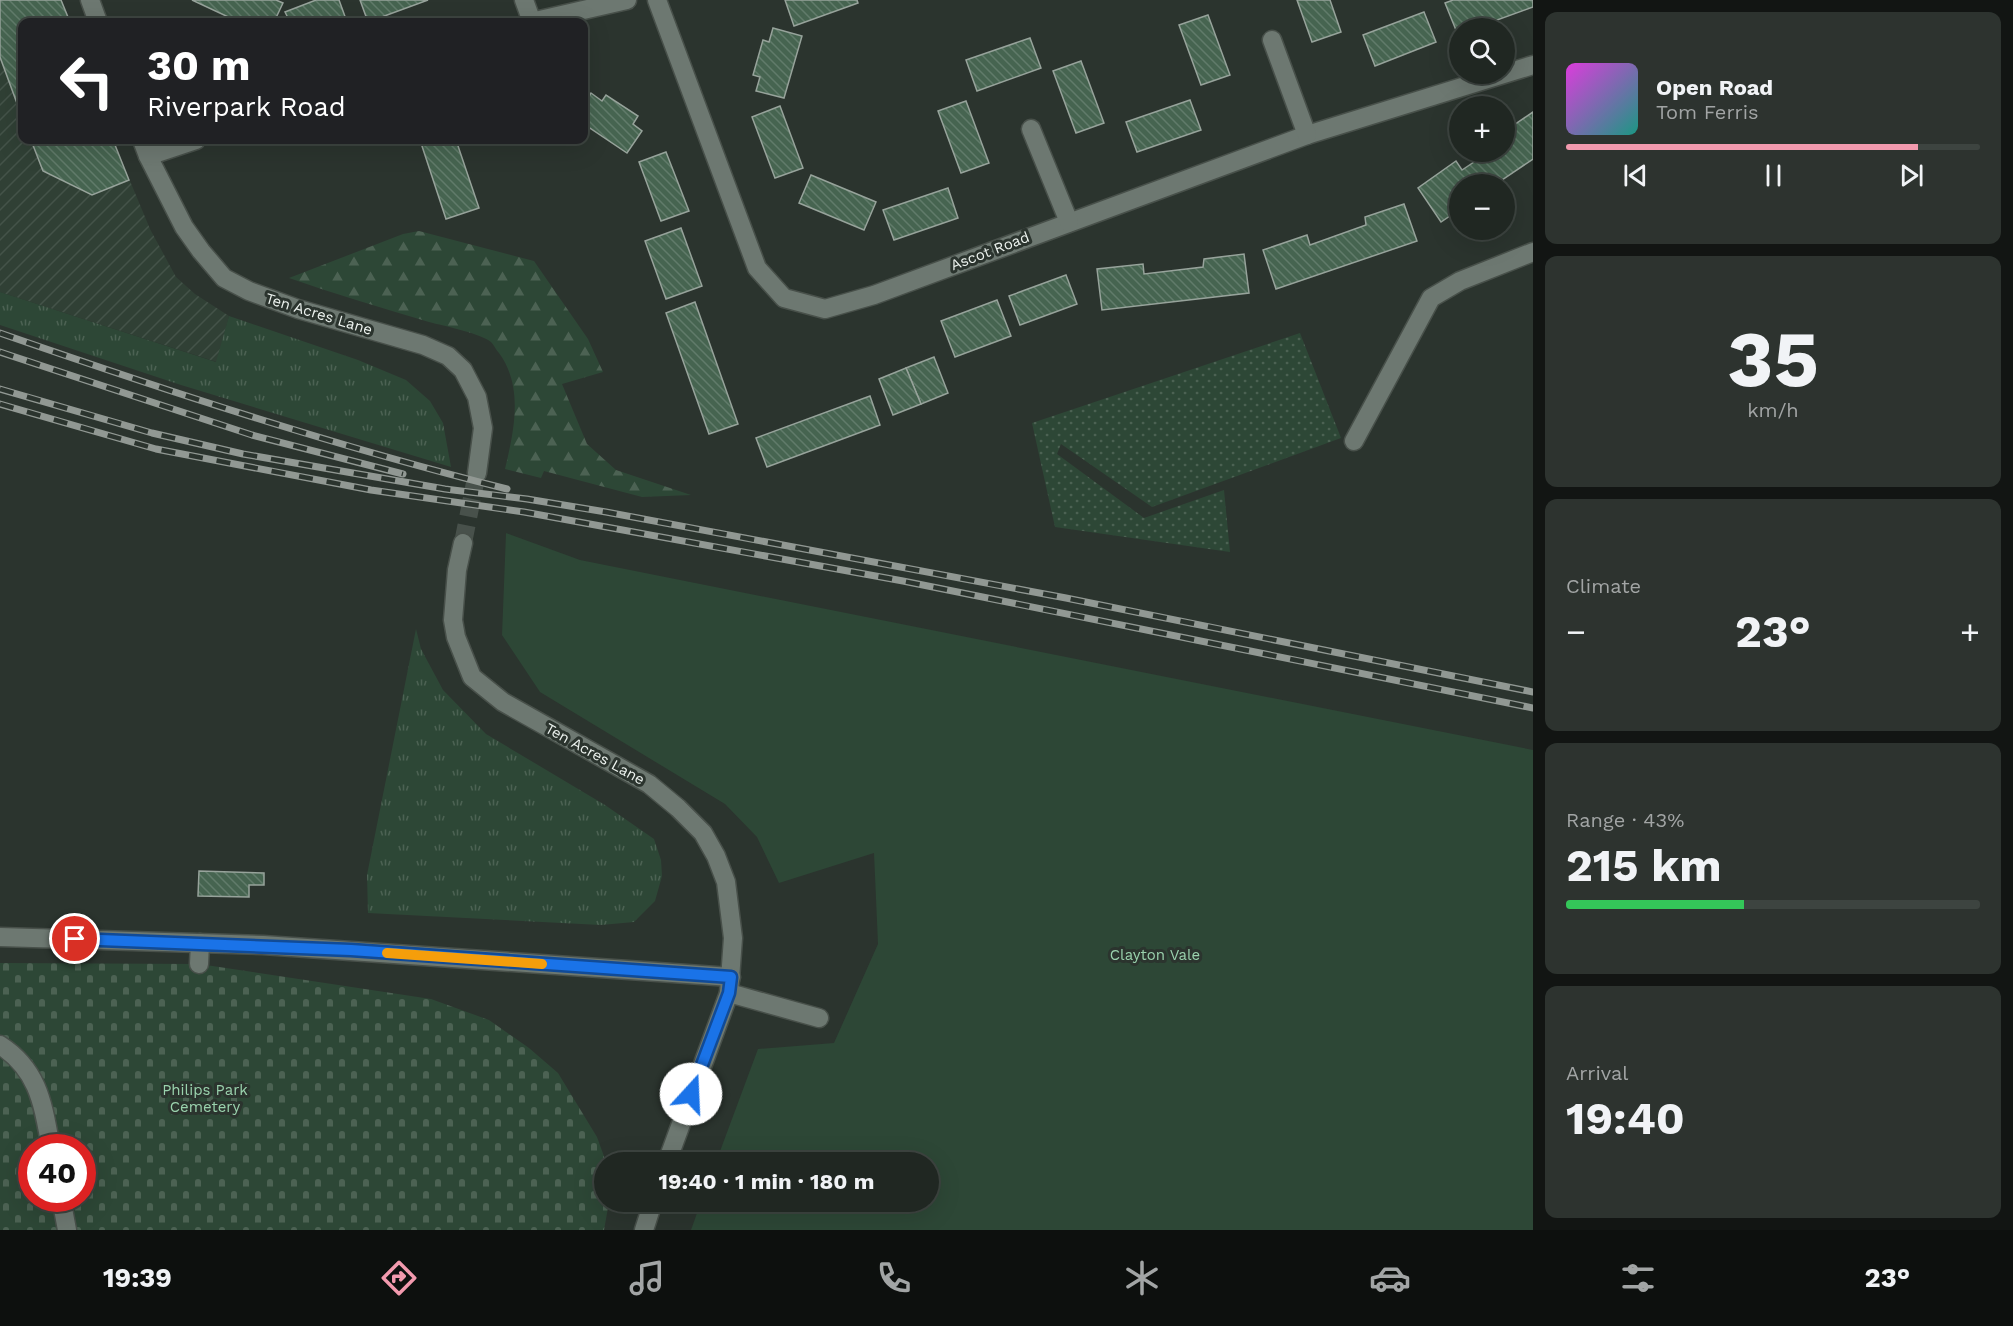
<!DOCTYPE html>
<html lang="en">
<head>
<meta charset="utf-8">
<style>
  :root { --surface:#202722; --page:#2d332f; --text:#f1f3f6; --muted:#a2a5a5; --line:#3d4440; --accent:#f29aae }
  body { margin:0; font-family:"Work Sans",sans-serif; background:var(--page); color:var(--text); height:100vh; display:flex; flex-direction:column; font-size:22px; white-space:nowrap }
  * { box-sizing:border-box; margin:0 }
  p { font-size:20px; color:var(--muted) }
  .icon { flex:none; width:33px; height:33px; fill:none; stroke:currentColor; stroke-width:2; stroke-linecap:round; stroke-linejoin:round }
  .map { position:relative; flex:1; overflow:hidden }
  .drawer { display:flex; flex-direction:column; gap:12px; padding:12px; background:#121513; width:480px }
  .drawer>* { flex:none }
  .banner { position:absolute; left:18px; top:18px; width:570px; height:126px; border-radius:12px; box-shadow:0 6px 24px #0002,0 0 0 2px var(--line); background:#202124; color:#fff; overflow:hidden }
  .buttons { position:absolute; left:1449px; top:18px; display:grid; gap:12px }
  .buttons a { display:grid; place-items:center; width:66px; height:66px; border-radius:50%; background:var(--surface); box-shadow:0 6px 24px #0002,0 0 0 2px var(--line); font-size:30px }
  .speed { position:absolute; left:18px; top:1134px; display:flex; gap:12px; font-size:30px; font-weight:700; text-align:center }
  .speed>* { display:grid; place-content:center; width:78px; height:78px; border-radius:50%; background:var(--surface); box-shadow:0 6px 24px #0002,0 0 0 2px var(--line); line-height:1 }
  .speed .limit { border:9px solid #d22; background:#fff; color:#111 }
  .pin { position:absolute; display:grid; place-items:center; width:51px; height:51px; color:#fff; margin:-26px; border:3px solid #fff; border-radius:50%; box-shadow:0 2px 6px #0007 }
  .me { position:absolute; width:66px; margin:-33px; rotate:20deg; stroke-linejoin:round; filter:drop-shadow(0 0 4px #0008) }
  .turn { display:flex; align-items:center; gap:21px; height:126px; padding:0 30px; font-size:27px }
  .turn .icon { width:78px; height:78px; stroke-width:2.5 }
  .turn b { display:block; font-size:42px; line-height:51px }
  .big { font-size:45px; font-weight:700; line-height:1.1 }
  .drawer .tile { flex:1; display:flex; flex-direction:column; justify-content:center; gap:9px; min-width:0; padding:0 21px; border-radius:12px; background:var(--page) }
  .drawer .dial { align-items:center; gap:0 }
  .dial b { font-size:78px; line-height:1 }
  .song { display:flex; align-items:center; gap:18px }
  .cover { width:72px; height:72px; border-radius:9px; background:linear-gradient(135deg,hsl(300 70% 55%),hsl(170 70% 35%)) }
  .played { height:6px; border-radius:3px; background:linear-gradient(90deg,var(--accent) 85%,var(--line) 85%) }
  .keys { display:flex; justify-content:space-around; direction:ltr }
  .heat { display:flex; justify-content:space-between; align-items:center; font-size:33px; direction:ltr }
  .charge { height:9px; border-radius:4px; background:linear-gradient(90deg,#34c759 43%,var(--line) 0) }
  .trip { position:absolute; left:594px; top:1152px; width:345px; height:60px; border-radius:30px; background:var(--surface); box-shadow:0 6px 24px #0002,0 0 0 2px var(--line); font-weight:700; line-height:60px; text-align:center }
  .tabs { display:flex; height:96px; justify-content:space-around; align-items:center; background:#0d100e; color:var(--muted) }
  .tabs .icon { width:42px; height:42px }
  .tabs .current { color:var(--accent) }
  .tabs b { font-size:27px; color:var(--text) }
  main { display:flex; flex:1; min-height:0 }
  .map>svg:first-child { display:block }
  .industrial { fill:url(#industrial-furrows) }
  .grass { fill:url(#grass-tufts) }
  .forest { fill:url(#forest-firs) }
  .cemetery { fill:url(#cemetery-stones); fill-rule:evenodd }
  .park { fill:#2d4736 }
  .garden { fill:url(#garden-dots) }
  .building { fill:url(#building-back-hatch); stroke:#97a39b; stroke-width:1.5 }
  .lines { fill:none; stroke-linecap:round; stroke-linejoin:round }
  .minor-tunnel { stroke:#48514b; stroke-width:18; stroke-dasharray:18 9; stroke-linecap:butt }
  .minor-casing { stroke:#48504a; stroke-width:21 }
  .minor { stroke:#6d7871; stroke-width:18 }
  .rail-casing { stroke:#919893; stroke-width:7 }
  .rail { stroke:#2b342e; stroke-width:4.5; stroke-dasharray:14; stroke-linecap:butt }
  .route-casing { stroke:#114b97; stroke-width:15 }
  .route { stroke:#1a73e8; stroke-width:10 }
  .slow { stroke:#f59e0b; stroke-width:10 }
  .labels { text-anchor:middle; dominant-baseline:central; stroke-width:6; stroke-linejoin:round; paint-order:stroke }
  .street-label { font-size:15px; fill:#eef4f0; stroke:#2b342e }
  .park-label { font-size:15px; fill:#9ad2ad; stroke:#2b342e }
</style>
</head>
<body>
<main>
<div class="map">
<svg width="1533" height="1230" viewBox="0 0 1533 1230">
  <defs>
    <pattern id="industrial-furrows" width="10" height="10" patternUnits="userSpaceOnUse" patternTransform="scale(1.5)"><rect width="10" height="10" fill="#304035"/><path d="M-1 1l2-2M0 10L10 0M9 11l2-2" fill="none" stroke="#445349"/></pattern>
    <pattern id="grass-tufts" width="24" height="20" patternUnits="userSpaceOnUse" patternTransform="scale(1.5)"><rect width="24" height="20" fill="#2d4736"/><path d="M3 7l-1-3M5 7V3M7 7l1-3M15 17l-1-3M17 17v-4M19 17l1-3" fill="none" stroke="#4c6253"/></pattern>
    <pattern id="forest-firs" width="22" height="20" patternUnits="userSpaceOnUse" patternTransform="scale(1.5)"><rect width="22" height="20" fill="#2d4736"/><path d="M5 1l3.5 6h-7zM16 11l3.5 6h-7z" fill="#4c6253"/></pattern>
    <pattern id="cemetery-stones" width="16" height="16" patternUnits="userSpaceOnUse" patternTransform="scale(1.5)"><rect width="16" height="16" fill="#2d4736"/><path d="M2 7V4a2 2 0 0 1 4 0v3zM10 15v-3a2 2 0 0 1 4 0v3z" fill="#4c6253"/></pattern>
    <pattern id="garden-dots" width="8" height="8" patternUnits="userSpaceOnUse" patternTransform="scale(1.5)"><rect width="8" height="8" fill="#2d4736"/><path d="M2 2h.1M6 6h.1" fill="none" stroke="#4c6253" stroke-width="1.8" stroke-linecap="round"/></pattern>
    <pattern id="building-back-hatch" width="6" height="6" patternUnits="userSpaceOnUse" patternTransform="scale(1.5)"><rect width="6" height="6" fill="#466450"/><path d="M-1 5l2 2M0 0l6 6M5-1l2 2" fill="none" stroke="#617b6a"/></pattern>
  </defs>
  <rect width="100%" height="100%" fill="#2b342e"/>
  <path class="industrial" d="M0 0H61L70 22H22V140H113L150 229 176 277 195 294 229 316 217 362 0 292Z"/>
  <g class="grass">
    <path d="M0 292 216 362 229 316 358 360 406 380 430 401 443 423 451 467 181 385 0 325Z"/>
    <path d="M416 629 421 649 443 690 486 734 605 805 654 839 661 860 662 876 655 901 634 922 601 925 368 913 367 875Z"/>
  </g>
  <path class="forest" d="M419 231 534 261 588 339 603 372 562 384 587 444 616 470 691 495 642 497 544 471 541 478 505 469C514 431 524 387 499 353 496 350 494 345 491 342 480 333 444 326 429 322 382 308 335 294 289 278L403 234Z"/>
  <path class="cemetery" d="M0 963 199 964 431 999 489 1020 529 1048 558 1073 597 1137 606 1162H604V1202H609L604 1230H0ZM32 1148H82V1198H32Z"/>
  <path class="park" d="M506 533 580 560 1533 750V1230H691L701 1202H928V1162H716L758 1049 834 1043 878 944 874 853 779 883 757 837 725 804 540 692 502 635Z"/>
  <path class="garden" d="M1300 333 1341 438 1152 507 1061 444 1057 454 1144 518 1224 490 1230 552 1055 527 1032 423Z"/>
  <g class="building">
    <path d="M0 0H61L70 22H22V117L0 57Z"/>
    <path d="M192 0H276L283 3 274 22H239Z"/>
    <path d="M316 0H339L347 22H290L285 12Z"/>
    <path d="M360 0H428L368 22Z"/>
    <path d="M785 0H857L858 3 794 26Z"/>
    <path d="M1297 0H1330L1341 32 1312 42Z"/>
    <path d="M1453 0H1533V7L1475 28H1460V34L1458 35 1445 3Z"/>
    <path d="M1424 12 1436 42 1375 66 1363 35Z"/>
    <path d="M1208 15 1230 75 1201 85 1179 25Z"/>
    <path d="M773 28 802 36 784 98 756 91 760 77 753 75 763 40 769 42Z"/>
    <path d="M1030 38 1041 68 977 91 966 60Z"/>
    <path d="M1081 61 1104 123 1076 133 1053 71Z"/>
    <path d="M591 93 602 101 606 95 638 116 633 124 642 131 627 153 584 124V104Z"/>
    <path d="M1190 100 1201 130 1137 152 1126 122Z"/>
    <path d="M966 101 989 163 961 173 938 111Z"/>
    <path d="M780 106 803 168 775 178 752 117Z"/>
    <path d="M1533 112V159L1496 184H1460V209L1441 222 1418 188 1456 161 1462 170 1489 152H1504V141L1511 137 1508 129Z"/>
    <path d="M31 140H113L129 180 92 195 43 171Z"/>
    <path d="M420 140H456L479 208 446 219Z"/>
    <path d="M666 152 689 211 661 221 639 162Z"/>
    <path d="M811 175 876 202 864 230 799 203Z"/>
    <path d="M948 188 958 218 894 240 883 210Z"/>
    <path d="M1404 204 1417 241 1276 289 1263 250 1307 235 1310 245 1366 225 1365 217Z"/>
    <path d="M681 228 702 286 666 299 645 241Z"/>
    <path d="M1244 254 1249 293 1102 310 1097 269 1143 264 1144 274 1203 267 1204 259Z"/>
    <path d="M1066 275 1077 304 1020 325 1009 296Z"/>
    <path d="M997 300 1011 336 955 357 941 321Z"/>
    <path d="M695 302 738 424 709 434 666 313Z"/>
    <path d="M934 357 948 393 921 404 906 368Z"/>
    <path d="M906 368 921 404 893 415 879 379Z"/>
    <path d="M870 396 880 425 767 467 756 438Z"/>
    <path d="M199 871 264 873V885H249V897L198 896Z"/>
  </g>
  <g class="lines">
    <path class="minor-tunnel" d="M463 543 477 473"/>
    <defs>
      <g id="minor">
        <path d="M90 0 98 22"/>
        <path d="M524 0 532 22"/>
        <path d="M657 0 757 268 784 298 825 309 874 295 1307 135 1533 65"/>
        <path d="M531 22 627 0"/>
        <path d="M1272 40 1307 135"/>
        <path d="M1031 129 1069 222"/>
        <path d="M142 140 148 156 184 227 201 251 224 278 249 291 298 309 423 345 448 356 463 370 477 397 483 428 477 473"/>
        <path d="M148 156 196 140"/>
        <path d="M1354 441 1431 298 1460 281 1533 252"/>
        <path d="M463 543 457 570 453 620 456 637 472 677 503 702 649 784 678 808 703 833 716 856 726 882 733 938 729 993 667 1162"/>
        <path d="M0 937 263 945 731 977"/>
        <path d="M199 964 200 943"/>
        <path d="M729 993 819 1018"/>
        <path d="M0 1045C39 1070 43 1105 51 1148"/>
        <path d="M61 1198 67 1230"/>
        <path d="M644 1230 653 1202"/>
      </g>
    </defs>
    <use href="#minor" class="minor-casing"/>
    <use href="#minor" class="minor"/>
    <defs>
      <g id="rail">
        <path d="M0 333C167 391 335 446 507 489"/>
        <path d="M0 352 252 435 403 474"/>
        <path d="M0 389 152 433 243 454 445 489 527 499 606 512 1066 598 1533 692"/>
        <path d="M0 404 156 449 371 490 524 512 903 581 1533 708"/>
      </g>
    </defs>
    <use href="#rail" class="rail-casing"/>
    <use href="#rail" class="rail"/>
  </g>
  <g class="lines">
    <defs>
      <path id="route" d="M75 939 351 950 731 977 729 993 691 1094"/>
    </defs>
    <use href="#route" class="route-casing"/>
    <use href="#route" class="route"/>
    <path class="slow" d="M387 953 542 964"/>
  </g>
  <g class="labels">
    <g class="street-label">
      <text transform="translate(990 251) rotate(-21)">Ascot Road</text>
      <text transform="translate(319 314) rotate(17)">Ten Acres Lane</text>
      <text transform="translate(595 754) rotate(29)">Ten Acres Lane</text>
    </g>
    <g class="park-label">
      <text x="1155" y="955">Clayton Vale</text>
      <text x="205" y="1090">Philips Park<tspan x="205" dy="17">Cemetery</tspan></text>
    </g>
  </g>
</svg>
<div class="buttons">
<a><svg class="icon" aria-label="search" viewBox="0 0 24 24"><circle cx="10" cy="10" r="6"/><path d="M15 15l6 6"/></svg></a>
<a>+</a>
<a>−</a>
</div>
<div class="speed"><div class="limit">40</div></div>
<div class="pin" style="left:75px;top:939px;background:#d93025"><svg class="icon" aria-label="arrive" viewBox="0 0 24 24"><path d="M6 21V4h12l-3 4 3 4H6"/></svg></div>
<svg class="me" style="left:691px;top:1094px" viewBox="-20 -20 40 40"><circle r="19" fill="#fff"/><path d="M0-13L10 11 0 6-10 11z" fill="#1a73e8"/></svg>
<div class="trip">19:40 · 1 min · 180 m</div>
<div class="banner">
<div class="turn"><svg class="icon" aria-label="left" viewBox="0 0 24 24"><path d="M17 20v-9H6M10 6l-5 5 5 5"/></svg><div><b>30 m</b>Riverpark Road</div></div>
</div>
</div>
<section class="drawer">
<div class="tile">
<div class="song"><i class="cover"></i><div><b>Open Road</b><p>Tom Ferris</p></div></div>
<div class="played"></div>
<div class="keys"><svg class="icon" aria-label="previous" viewBox="0 0 24 24"><path d="M18 5L8 12l10 7zM5 5v14"/></svg><svg class="icon" aria-label="pause" viewBox="0 0 24 24"><path d="M8 5v14M16 5v14"/></svg><svg class="icon" aria-label="next" viewBox="0 0 24 24"><path d="M6 5l10 7-10 7zM19 5v14"/></svg></div>
</div>
<div class="tile dial"><b>35</b><p>km/h</p></div>
<div class="tile"><p>Climate</p>
<div class="heat"><a>−</a><b class="big">23°</b><a>+</a></div>
</div>
<div class="tile"><p>Range · 43%</p><b class="big">215 km</b><div class="charge"></div></div>
<div class="tile"><p>Arrival</p><b class="big">19:40</b></div>
</section>
</main>
<nav class="tabs">
<b>19:39</b>
<svg class="icon current" aria-label="directions" viewBox="0 0 24 24"><path d="M12 3l9 9-9 9-9-9zM9 14v-3h6M13 9l2 2-2 2"/></svg>
<svg class="icon" aria-label="music" viewBox="0 0 24 24"><path d="M9 18V5l10-2v13"/><circle cx="6" cy="18" r="3"/><circle cx="16" cy="16" r="3"/></svg>
<svg class="icon" aria-label="phone" viewBox="0 0 24 24"><path d="M5 4h4l2 5-3 2q2 4 5 5l2-3 5 2v4C11 20 4 13 5 4z"/></svg>
<svg class="icon" aria-label="climate" viewBox="0 0 24 24"><path d="M12 3v18M4 7l16 10M4 17L20 7"/></svg>
<svg class="icon" aria-label="car" viewBox="0 0 24 24"><path d="M5 17H2v-5l4-1 3-4h7l3 4 3 1v5h-3M9 17h6M6 11h13"/><circle cx="7" cy="17" r="2"/><circle cx="17" cy="17" r="2"/></svg>
<svg class="icon" aria-label="filters" viewBox="0 0 24 24"><path d="M4 7h16M4 17h16"/><circle cx="9" cy="7" r="2"/><circle cx="15" cy="17" r="2"/></svg>
<b>23°</b>
</nav>
</body>
</html>
